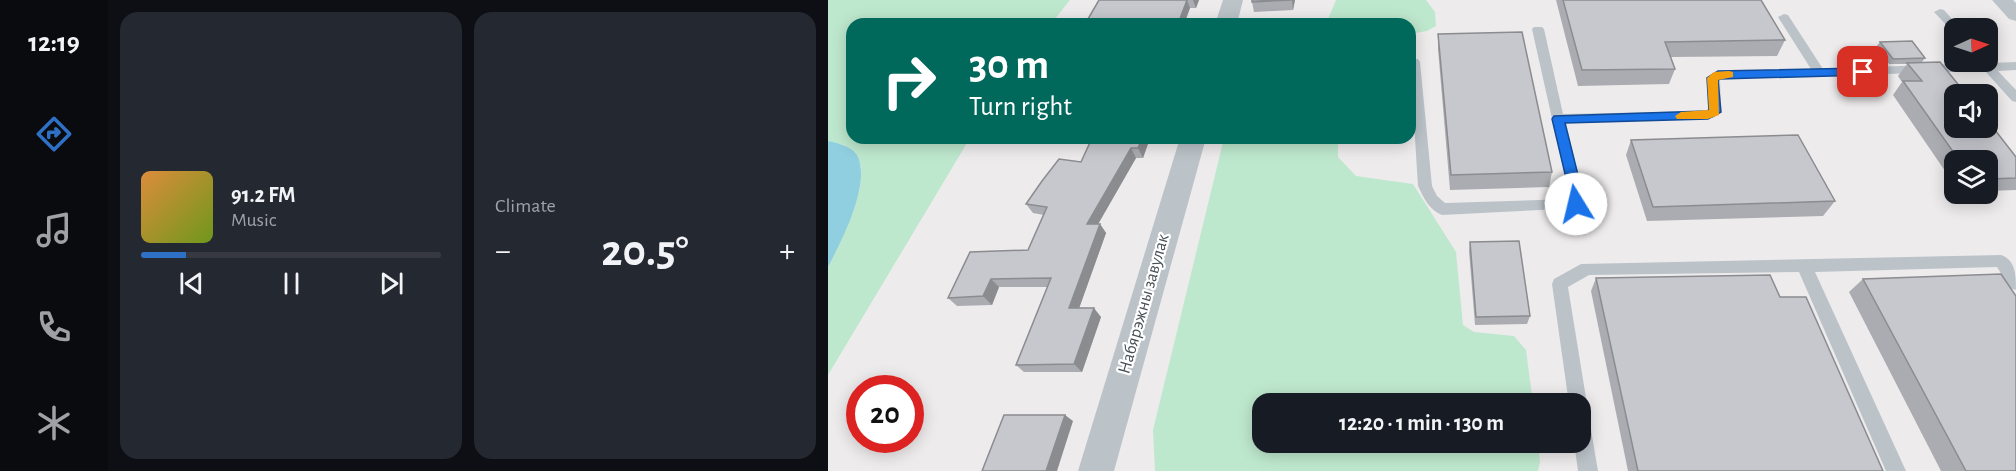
<!DOCTYPE html>
<html lang="en">
<head>
<meta charset="utf-8">
<style>
  :root { --surface:#171b24; --page:#242831; --text:#f1f3f6; --muted:#9ea1a6; --line:#363941; --accent:#2e70c6 }
  body { margin:0; font-family:"Alegreya Sans",sans-serif; background:var(--page); color:var(--text); height:100vh; display:flex; flex-direction:column; font-size:22px; white-space:nowrap }
  * { box-sizing:border-box; margin:0 }
  p { font-size:20px; color:var(--muted) }
  .icon { flex:none; width:33px; height:33px; fill:none; stroke:currentColor; stroke-width:2; stroke-linecap:round; stroke-linejoin:round }
  .map { position:relative; flex:1; overflow:hidden }
  .sheet { display:flex; flex-direction:column; gap:12px; padding:12px; background:#0d0f14; width:720px }
  .sheet>* { flex:none }
  .guide { position:absolute; left:18px; top:18px; width:570px; height:126px; border-radius:18px; box-shadow:0 3px 15px #0003; background:#00695c; color:#fff; overflow:hidden }
  .needle { width:39px; rotate:87deg }
  .tools { position:absolute; left:1116px; top:18px; display:grid; gap:12px }
  .tools a { display:grid; place-items:center; width:54px; height:54px; border-radius:12px; background:var(--surface); box-shadow:0 3px 15px #0003; font-size:30px }
  .speed { position:absolute; left:18px; top:375px; display:flex; gap:12px; font-size:30px; font-weight:700; text-align:center }
  .speed>* { display:grid; place-content:center; width:78px; height:78px; border-radius:50%; background:var(--surface); box-shadow:0 3px 15px #0003; line-height:1 }
  .speed .limit { border:9px solid #d22; background:#fff; color:#111 }
  .pin { position:absolute; display:grid; place-items:center; width:51px; height:51px; color:#fff; margin:-26px; border-radius:12px; box-shadow:0 3px 9px #0006 }
  .me { position:absolute; width:66px; margin:-33px; rotate:351deg; stroke-linejoin:round; filter:drop-shadow(0 0 4px #0008) }
  .turn { display:flex; align-items:center; gap:21px; height:126px; padding:0 24px; font-size:27px }
  .turn .icon { width:78px; height:78px; stroke-width:2.5 }
  .turn b { display:block; font-size:42px; line-height:51px }
  .big { font-size:45px; font-weight:700; line-height:1.1 }
  .sheet .tile { flex:1; display:flex; flex-direction:column; justify-content:center; gap:9px; min-width:0; padding:0 21px; border-radius:18px; background:var(--page) }
  .song { display:flex; align-items:center; gap:18px }
  .cover { width:72px; height:72px; border-radius:9px; background:linear-gradient(135deg,hsl(30 70% 55%),hsl(80 70% 35%)) }
  .played { height:6px; border-radius:3px; background:linear-gradient(90deg,var(--accent) 15%,var(--line) 15%) }
  .keys { display:flex; justify-content:space-around; direction:ltr }
  .heat { display:flex; justify-content:space-between; align-items:center; font-size:33px; direction:ltr }
  .sheet .tiles { flex:1; display:grid; gap:12px; grid-template-columns:repeat(2,1fr) }
  .trip { position:absolute; left:424px; top:393px; width:339px; height:60px; border-radius:18px; background:var(--surface); box-shadow:0 3px 15px #0003; font-weight:700; line-height:60px; text-align:center }
  main { display:flex; flex:1; min-height:0 }
  .tabs { display:flex; flex-direction:column; width:108px; justify-content:space-around; align-items:center; background:#090b0e; color:var(--muted) }
  .tabs .icon { width:42px; height:42px }
  .tabs .active { color:var(--accent) }
  .tabs b { font-size:27px; color:var(--text) }
  .map>svg:first-child { display:block }
  .green { fill:#bee8ce }
  .water { fill:#90cfe0 }
  .lines { fill:none; stroke-linecap:round; stroke-linejoin:round }
  .service { fill:#bbc3c9; fill-rule:evenodd }
  .minor { fill:#bbc3c9; fill-rule:evenodd }
  .wall { fill:#abacb1 }
  .shaded-wall { fill:#8b8c90 }
  .building { fill:#c7c8ce; stroke:#8b8c90; stroke-width:1.5 }
  .route { fill:#1a73e8; stroke:#114b97; stroke-width:1.5 }
  .slow { fill:#f59e0b }
  .labels { text-anchor:middle; dominant-baseline:central; stroke-width:4.5; stroke-linejoin:round; paint-order:stroke }
  .street-label { font-size:18px; fill:#464f56; stroke:#fff }
</style>
</head>
<body>
<main>
<nav class="tabs">
<b>12:19</b>
<svg class="icon active" aria-label="directions" viewBox="0 0 24 24"><path d="M12 3l9 9-9 9-9-9zM9 14v-3h6M13 9l2 2-2 2"/></svg>
<svg class="icon" aria-label="music" viewBox="0 0 24 24"><path d="M9 18V5l10-2v13"/><circle cx="6" cy="18" r="3"/><circle cx="16" cy="16" r="3"/></svg>
<svg class="icon" aria-label="phone" viewBox="0 0 24 24"><path d="M5 4h4l2 5-3 2q2 4 5 5l2-3 5 2v4C11 20 4 13 5 4z"/></svg>
<svg class="icon" aria-label="climate" viewBox="0 0 24 24"><path d="M12 3v18M4 7l16 10M4 17L20 7"/></svg>
</nav>
<section class="sheet">
<div class="tiles">
<div class="tile">
<div class="song"><i class="cover"></i><div><b>91.2 FM</b><p>Music</p></div></div>
<div class="played"></div>
<div class="keys"><svg class="icon" aria-label="previous" viewBox="0 0 24 24"><path d="M18 5L8 12l10 7zM5 5v14"/></svg><svg class="icon" aria-label="pause" viewBox="0 0 24 24"><path d="M8 5v14M16 5v14"/></svg><svg class="icon" aria-label="next" viewBox="0 0 24 24"><path d="M6 5l10 7-10 7zM19 5v14"/></svg></div>
</div>
<div class="tile"><p>Climate</p>
<div class="heat"><a>−</a><b class="big">20.5°</b><a>+</a></div>
</div>
</div>
</section>
<div class="map">
<svg width="1188" height="471" viewBox="0 0 1188 471">
  <rect width="100%" height="100%" fill="#eeebec"/>
  <g class="green">
    <path d="M0 0H242L223 24H24V138H142L0 375V267L24 214 32 187 33 167 28 154 16 145 0 141Z"/>
    <path d="M508 0H598L607 12 608 26 599 31 582 34V24H498Z"/>
    <path d="M396 138H510V157L528 176 585 184 628 252 635 325 646 332 686 336 698 350 705 403 435 404V442L710 443 712 462 710 471H327L325 430Z"/>
  </g>
  <path class="water" d="M0 141C10 143 23 146 29 155 44 183 13 242 0 267Z"/>
  <g class="lines">
    <g class="service">
      <path d="M1112 9 1116 10 1132 28 1123 30 1106 12Z"/>
      <path d="M956 14 960 15 995 69 1151 63 1160 61 1163 63 1188 62V70L1170 71 1188 90V102L1184 101 1157 71 892 79 893 112 885 118 738 123 756 199 753 208 614 215C601 210 596 198 590 186L582 59H590L592 62 604 186 609 196 617 203 742 199 704 29 706 27H714L716 29 735 114 878 111 880 110 879 78 886 72 983 69 950 17Z"/>
      <path d="M1173 255C1188 260 1188 276 1188 290L1182 288 1169 267 987 272 1078 471H1058L971 272 761 275 740 287 759 404 753 411V404H741L724 284 726 279 753 264Z"/>
      <path d="M753 415 759 418 762 424 770 471H750L746 442H753Z"/>
    </g>
    <g class="minor">
      <path d="M395 0H415L409 24H387Z"/>
      <path d="M1164 0H1185L1188 3V21L1181 19Z"/>
      <path d="M352 138H378L286 471H250Z"/>
    </g>
  </g>
  <g class="wall">
    <path d="M271 0H371L368 8H362L356 24H257Z"/>
    <path d="M467 0 465 10 426 12 424 2Z"/>
    <path d="M728 0H933L957 40 949 56 843 57 847 69 841 84 750 86Z"/>
    <path d="M610 34 724 172 721 187 622 190 610 49Z"/>
    <path d="M1052 42 1097 58 1094 62 1188 157V190L1160 191V160H1126V184L1065 95 1074 82 1070 76 1079 64H1061L1048 47Z"/>
    <path d="M264 138H322L315 158H308L270 224H272L278 233 251 308 273 317 254 372H196L188 365 220 287H171L164 305 129 306 120 298 200 250 216 215 205 213 198 204 253 162Z"/>
    <path d="M803 140 1007 201 995 216 819 221 798 155Z"/>
    <path d="M642 242 702 316 699 324 647 325 641 251Z"/>
    <path d="M768 278 952 297 1055 471H800L763 291Z"/>
    <path d="M1035 279 1188 471H1113L1021 292Z"/>
  </g>
  <g class="shaded-wall">
    <path d="M359 0 362 8 356 24H350Z"/>
    <path d="M365 0H371L368 8Z"/>
    <path d="M464 0H467L465 10Z"/>
    <path d="M314 138H322L315 158 310 148Z"/>
    <path d="M303 148 308 158 265 233 259 224Z"/>
    <path d="M272 224 278 233 248 317 241 308Z"/>
    <path d="M163 279 171 287 164 305 155 296Z"/>
    <path d="M266 308 273 317 254 372 246 364Z"/>
    <path d="M237 415 245 421 229 471H218Z"/>
  </g>
  <g class="building">
    <path d="M271 0H359L350 24H257Z"/>
    <path d="M424 0H464L424 2Z"/>
    <path d="M735 0H933L957 40 837 42 847 69 754 70Z"/>
    <path d="M694 32 724 172 623 175 610 34Z"/>
    <path d="M1084 41 1097 58 1065 59 1052 42Z"/>
    <path d="M1112 62 1138 94H1126V128H1160V121L1188 157V178L1160 179V160H1131L1075 81H1094L1079 63Z"/>
    <path d="M970 135 1007 201 825 207 803 140Z"/>
    <path d="M264 138H314L310 148H303L259 224H272L241 308H266L246 364 188 365 223 278 163 279 155 296 120 298 142 252 200 250 219 207 198 204 214 181 231 159 253 162Z"/>
    <path d="M691 241 702 316 648 317 642 242Z"/>
    <path d="M1173 274 1188 296V471H1138L1035 279Z"/>
    <path d="M942 275 952 297H978L1055 471H810L768 278Z"/>
    <path d="M176 415H237L218 471H154Z"/>
  </g>
  <path class="route" d="M1035 68 1041 72 1039 75 892 79 890 80 893 112 880 119 737 123 756 199 753 208 748 209 741 204 743 199 724 119 726 116 879 111 881 110 879 78 890 71Z"/>
  <path class="slow" d="M901 71 905 72V77L890 80 891 115 880 119H849L847 116 853 112 881 110 879 78 886 72Z"/>
  <g class="labels">
    <g class="street-label">
      <text transform="translate(316 304) rotate(-74)">Набярэжны завулак</text>
    </g>
  </g>
</svg>
<div class="tools">
<a><svg class="needle" viewBox="-14 -14 28 28"><path d="M0-13l5 13h-10z" fill="#e53935"/><path d="M0 13l5-13h-10z" fill="#9ea1a6"/></svg></a>
<a><svg class="icon" aria-label="sound" viewBox="0 0 24 24"><path d="M4 9h4l5-4v14l-5-4H4zM17 9q2 3 0 6"/></svg></a>
<a><svg class="icon" aria-label="layers" viewBox="0 0 24 24"><path d="M12 4l9 5-9 5-9-5zM3 14l9 5 9-5"/></svg></a>
</div>
<div class="speed"><div class="limit">20</div></div>
<div class="pin" style="left:1035px;top:72px;background:#d93025"><svg class="icon" aria-label="arrive" viewBox="0 0 24 24"><path d="M6 21V4h12l-3 4 3 4H6"/></svg></div>
<svg class="me" style="left:748px;top:204px" viewBox="-20 -20 40 40"><circle r="19" fill="#fff"/><path d="M0-13L10 11 0 6-10 11z" fill="#1a73e8"/></svg>
<div class="trip">12:20 · 1 min · 130 m</div>
<div class="guide">
<div class="turn"><svg class="icon" aria-label="right" viewBox="0 0 24 24"><path d="M7 20v-9h11M14 6l5 5-5 5"/></svg><div><b>30 m</b>Turn right</div></div>
</div>
</div>
</main>
</body>
</html>
